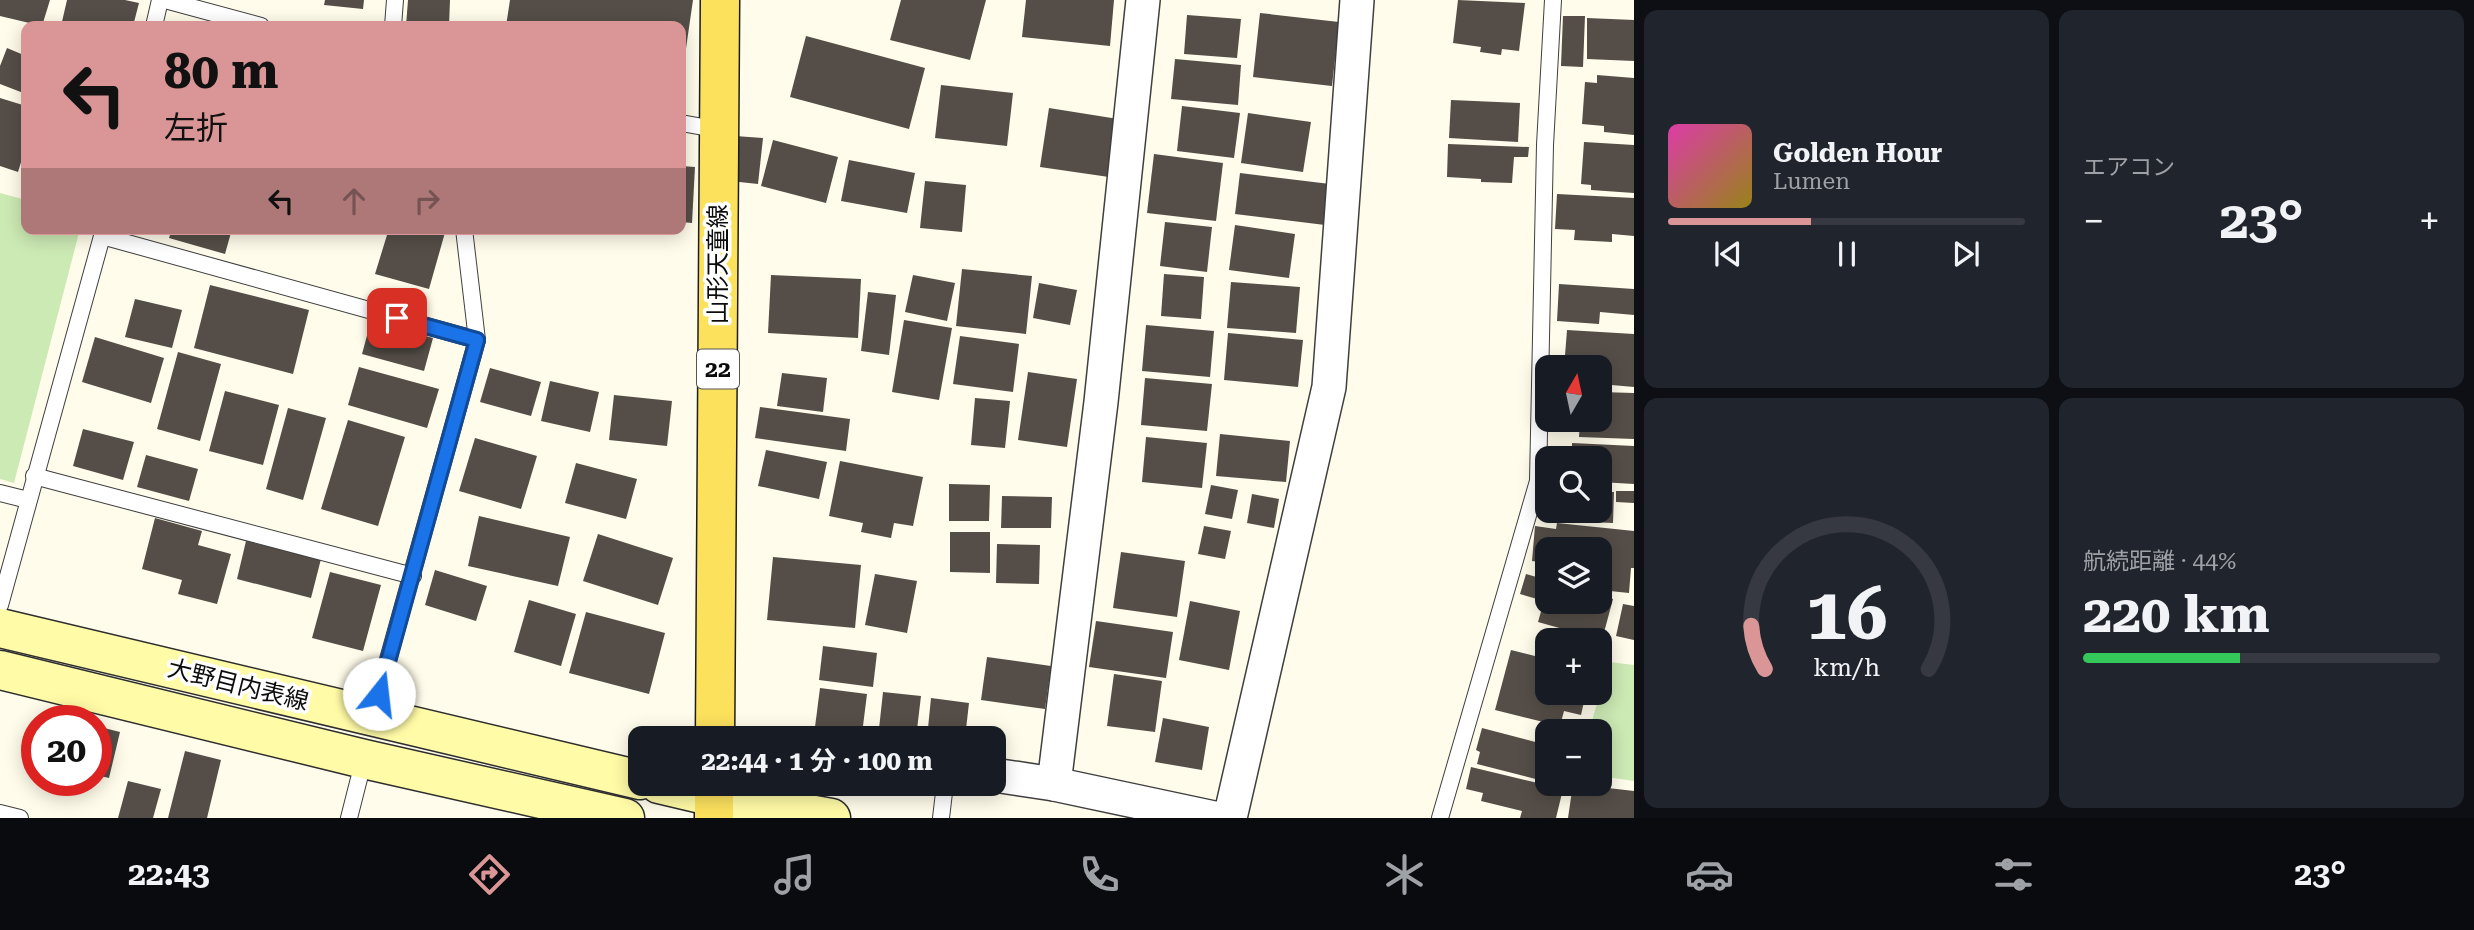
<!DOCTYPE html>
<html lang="ja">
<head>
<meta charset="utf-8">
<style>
  :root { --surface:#171b24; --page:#20242c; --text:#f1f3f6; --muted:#9ea1a6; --line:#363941; --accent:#da9696 }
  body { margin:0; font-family:"Roboto Serif","Noto Sans JP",serif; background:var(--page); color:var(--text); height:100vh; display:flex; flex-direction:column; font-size:26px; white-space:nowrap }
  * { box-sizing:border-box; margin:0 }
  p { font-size:23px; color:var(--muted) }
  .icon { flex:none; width:38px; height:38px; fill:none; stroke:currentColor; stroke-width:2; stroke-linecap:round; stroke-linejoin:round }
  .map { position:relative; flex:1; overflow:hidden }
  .drawer { display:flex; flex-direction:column; gap:10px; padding:10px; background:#0d0f14; width:840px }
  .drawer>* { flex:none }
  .banner { position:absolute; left:21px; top:21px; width:665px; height:214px; border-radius:14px; box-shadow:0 4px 18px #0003; background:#da9696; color:#111; overflow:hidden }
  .needle { width:46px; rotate:9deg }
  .controls { position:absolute; left:1535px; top:355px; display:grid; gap:14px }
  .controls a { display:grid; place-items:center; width:77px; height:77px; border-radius:14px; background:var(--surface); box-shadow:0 4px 18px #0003; font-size:35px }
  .speed { position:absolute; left:21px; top:705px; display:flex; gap:14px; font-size:35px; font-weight:700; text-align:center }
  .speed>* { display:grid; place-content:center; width:91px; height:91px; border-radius:50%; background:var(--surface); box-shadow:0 4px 18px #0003; line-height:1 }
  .speed .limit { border:10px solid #d22; background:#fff; color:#111 }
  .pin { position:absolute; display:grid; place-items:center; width:60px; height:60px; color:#fff; margin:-30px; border-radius:14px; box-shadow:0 4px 10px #0006 }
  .me { position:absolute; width:77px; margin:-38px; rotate:16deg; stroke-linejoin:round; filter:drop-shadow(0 0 5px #0008) }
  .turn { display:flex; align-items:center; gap:24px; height:147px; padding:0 28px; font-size:32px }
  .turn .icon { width:91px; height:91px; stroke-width:2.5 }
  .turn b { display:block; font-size:49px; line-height:60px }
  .lanes { display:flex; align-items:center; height:66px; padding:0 28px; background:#0003; justify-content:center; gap:35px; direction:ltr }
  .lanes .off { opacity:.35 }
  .big { font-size:52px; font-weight:700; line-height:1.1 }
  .drawer .card { flex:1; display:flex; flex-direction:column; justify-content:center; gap:10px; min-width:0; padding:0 24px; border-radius:14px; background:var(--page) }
  .drawer .dial { align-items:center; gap:0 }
  .dial svg { height:182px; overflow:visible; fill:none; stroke:var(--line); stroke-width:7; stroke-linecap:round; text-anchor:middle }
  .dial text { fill:var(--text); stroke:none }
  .song { display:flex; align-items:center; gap:21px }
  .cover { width:84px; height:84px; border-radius:10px; background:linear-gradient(135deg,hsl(320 70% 55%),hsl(50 70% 35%)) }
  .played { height:7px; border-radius:4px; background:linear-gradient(90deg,var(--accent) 40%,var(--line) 40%) }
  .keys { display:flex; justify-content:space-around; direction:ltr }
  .heat { display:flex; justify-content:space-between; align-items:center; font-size:38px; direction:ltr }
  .charge { height:10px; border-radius:5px; background:linear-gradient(90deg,#34c759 44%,var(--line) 0) }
  .drawer .tiles { flex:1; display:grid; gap:10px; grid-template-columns:repeat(2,1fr) }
  .trip { position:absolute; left:628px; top:726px; width:378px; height:70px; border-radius:14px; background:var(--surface); box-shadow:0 4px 18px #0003; font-weight:700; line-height:70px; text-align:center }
  .dock { display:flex; height:112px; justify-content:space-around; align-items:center; background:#090b0e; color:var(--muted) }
  .dock .icon { width:49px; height:49px }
  .dock .selected { color:var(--accent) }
  .dock b { font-size:32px; color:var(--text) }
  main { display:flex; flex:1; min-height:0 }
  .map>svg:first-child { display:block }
  .green { fill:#cceab4 }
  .building { fill:#554e48 }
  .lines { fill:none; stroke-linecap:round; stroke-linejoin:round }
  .lane-casing { stroke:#3f3f3f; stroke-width:18 }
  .street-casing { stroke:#3f3f3f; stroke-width:36 }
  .secondary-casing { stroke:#2e2e2e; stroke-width:41 }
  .primary-casing { stroke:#1d1d1d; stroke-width:41 }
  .lane { stroke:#fff; stroke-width:16 }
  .street { stroke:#fff; stroke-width:33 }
  .secondary { stroke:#fffba6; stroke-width:38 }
  .primary { stroke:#fce15d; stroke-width:38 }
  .route-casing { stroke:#114b97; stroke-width:18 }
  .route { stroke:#1a73e8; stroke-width:12 }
  .labels { text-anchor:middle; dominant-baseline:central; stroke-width:7; stroke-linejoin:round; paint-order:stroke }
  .shield { fill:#fff; stroke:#555; stroke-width:2 }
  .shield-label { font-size:23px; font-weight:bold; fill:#0c0c0c }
  .street-label { font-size:24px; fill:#0c0c0c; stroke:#fff }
</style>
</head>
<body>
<main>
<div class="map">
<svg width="1634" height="818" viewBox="0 0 1634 818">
  <rect width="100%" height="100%" fill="#fffceb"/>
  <g class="green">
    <path d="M0 193 26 200V229H80L14 483 0 479Z"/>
    <path d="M1609 662 1634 665V781L1600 776V732L1589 731Z"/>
  </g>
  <g class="building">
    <path d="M0 0H50L42 26 0 16Z"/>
    <path d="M67 0H125L139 3 133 26H61Z"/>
    <path d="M325 0H364L363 9 324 5Z"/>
    <path d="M408 0H450L449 26H406Z"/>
    <path d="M510 0H693L682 76 681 26H506Z"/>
    <path d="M901 0H986L970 60 890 40Z"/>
    <path d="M1026 0H1114L1110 46 1022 37Z"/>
    <path d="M1458 0 1525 3 1519 51 1502 49 1501 55 1480 52 1481 47 1453 43Z"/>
    <path d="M1260 13 1339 22 1332 86 1253 77Z"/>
    <path d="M1187 15 1241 19 1237 58 1184 54Z"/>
    <path d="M1563 16H1585L1583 67 1561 66Z"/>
    <path d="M1587 18 1634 20V61L1587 59Z"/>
    <path d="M806 36 925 68 909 129 790 97Z"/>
    <path d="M7 48 26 56V94L0 84V66Z"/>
    <path d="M1175 59 1241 65 1238 105 1171 99Z"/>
    <path d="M1597 75 1634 78V135L1604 132V126L1582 124 1585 82 1597 83Z"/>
    <path d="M941 85 1013 93 1007 146 935 138Z"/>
    <path d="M0 98 26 106V146L18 172 0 166Z"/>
    <path d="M1451 100 1520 103 1518 142 1449 138Z"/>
    <path d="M1182 106 1240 113 1234 158 1177 151Z"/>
    <path d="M1049 108 1118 119 1109 177 1040 167Z"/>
    <path d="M1248 113 1311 122 1303 172 1241 163Z"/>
    <path d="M735 136 763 138 758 184 730 181Z"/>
    <path d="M773 140 838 157 826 203 761 186Z"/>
    <path d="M1584 142 1634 145V193L1591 190V185L1581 184Z"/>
    <path d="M1448 144 1529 147 1528 157H1514L1512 183 1481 182V179L1447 177Z"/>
    <path d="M1154 154 1223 163 1216 221 1147 213Z"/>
    <path d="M849 160 915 173 907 213 841 201Z"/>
    <path d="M681 166 695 167 692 223 681 222Z"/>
    <path d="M1240 173 1330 184 1325 225 1235 214Z"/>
    <path d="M925 181 966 185 962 232 920 228Z"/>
    <path d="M1557 194 1634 198V236L1612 234V242L1574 240 1575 230 1555 229Z"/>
    <path d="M1165 222 1212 227 1207 272 1160 266Z"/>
    <path d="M1235 225 1295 234 1289 278 1229 270Z"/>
    <path d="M172 229H232L225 254 169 238Z"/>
    <path d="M369 229H446L429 289 375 274 387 235Z"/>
    <path d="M962 269 1032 276 1026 334 956 326Z"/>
    <path d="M1164 274 1204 277 1201 319 1161 316Z"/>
    <path d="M771 275 861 279 858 338 768 333Z"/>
    <path d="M913 275 955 283 947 321 905 312Z"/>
    <path d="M1231 282 1300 287 1296 333 1227 328Z"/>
    <path d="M1039 283 1077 290 1070 325 1033 318Z"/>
    <path d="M1559 284 1634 289V315L1600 312 1599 324 1557 321Z"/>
    <path d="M210 285 309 310 293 374 194 348Z"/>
    <path d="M868 292 896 295 889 355 861 351Z"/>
    <path d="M135 299 182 310 172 348 125 337Z"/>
    <path d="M904 320 952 328 939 400 892 392Z"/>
    <path d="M371 321 433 338 424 371 362 354Z"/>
    <path d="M1146 325 1214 331 1210 377 1142 371Z"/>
    <path d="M1567 330 1634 334V387L1600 384V368H1564Z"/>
    <path d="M1228 333 1303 340 1298 387 1224 380Z"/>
    <path d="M960 336 1019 344 1013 392 953 384Z"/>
    <path d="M95 337 164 358 151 403 82 382Z"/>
    <path d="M178 352 221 364 200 441 157 429Z"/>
    <path d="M359 367 439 389 427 428 348 405Z"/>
    <path d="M490 368 541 382 531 416 480 402Z"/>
    <path d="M1028 372 1077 379 1067 447 1018 440Z"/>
    <path d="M782 373 827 378 823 412 777 406Z"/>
    <path d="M1145 378 1212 384 1207 431 1141 425Z"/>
    <path d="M550 381 599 392 590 432 541 421Z"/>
    <path d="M225 391 279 405 263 465 209 451Z"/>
    <path d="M1600 392 1634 393V439L1579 437 1580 420H1600Z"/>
    <path d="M614 395 672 401 667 446 609 440Z"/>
    <path d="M975 398 1010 401 1005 448 971 445Z"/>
    <path d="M760 407 850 419 846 451 755 438Z"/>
    <path d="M288 408 326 418 303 500 266 489Z"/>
    <path d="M348 420 405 437 378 526 321 509Z"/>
    <path d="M83 429 134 442 123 480 73 466Z"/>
    <path d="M1220 434 1290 441 1286 482 1216 476Z"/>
    <path d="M1146 437 1207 443 1202 488 1142 482Z"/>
    <path d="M475 438 537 456 521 509 459 491Z"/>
    <path d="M1572 443 1634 446V484L1600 482V458H1572Z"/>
    <path d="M766 450 827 462 819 499 758 486Z"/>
    <path d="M146 455 198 469 189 501 137 487Z"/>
    <path d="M840 461 923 477 913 526 894 523 891 538 861 532 863 523 829 516Z"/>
    <path d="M576 463 637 479 626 519 565 503Z"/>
    <path d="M949 484 990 485 989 521H949Z"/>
    <path d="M1211 485 1238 490 1232 519 1205 514Z"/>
    <path d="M1616 491H1634V503L1616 502Z"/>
    <path d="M1600 492H1614L1613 523 1564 521V511H1600Z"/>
    <path d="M1252 494 1279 499 1274 528 1247 523Z"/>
    <path d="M1002 496 1052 497 1051 528H1001Z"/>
    <path d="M479 516 570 537 558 586 468 566Z"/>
    <path d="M155 518 202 531 198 545 231 554 217 604 178 594 182 580 142 569Z"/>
    <path d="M1557 523 1634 531V568H1631L1629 593 1610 591 1611 576 1600 574V550H1547V563L1532 561 1535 526 1556 529Z"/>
    <path d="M1204 526 1231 531 1225 559 1198 554Z"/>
    <path d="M950 532H990V573L950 572Z"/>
    <path d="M598 534 673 558 658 605 583 581Z"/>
    <path d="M246 541 321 559 311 598 237 579Z"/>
    <path d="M997 544 1040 545 1039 584 996 583Z"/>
    <path d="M1121 552 1185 561 1177 617 1113 608Z"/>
    <path d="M773 557 861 565 855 628 767 620Z"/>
    <path d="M435 570 487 586 476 621 425 605Z"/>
    <path d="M330 572 381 585 363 651 312 638Z"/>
    <path d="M875 574 917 581 907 633 865 625Z"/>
    <path d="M1526 574 1547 580V602H1600V595L1613 599 1602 640 1538 622 1544 601 1520 594Z"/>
    <path d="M529 600 576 614 561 666 514 652Z"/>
    <path d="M1190 601 1240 611 1229 670 1179 660Z"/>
    <path d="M1623 604 1634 606V640L1616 636Z"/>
    <path d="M586 612 665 633 649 694 569 673Z"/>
    <path d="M1096 621 1173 632 1166 678 1089 667Z"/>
    <path d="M823 646 877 653 873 687 819 680Z"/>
    <path d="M1511 650 1547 659V693H1586L1581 715 1564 711 1560 726 1495 710Z"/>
    <path d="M987 657 1051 666 1045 709 981 700Z"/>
    <path d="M1114 674 1162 681 1155 732 1107 726Z"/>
    <path d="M820 688 867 694 862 734 815 727Z"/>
    <path d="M883 692 921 696 916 738H878Z"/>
    <path d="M931 698 969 703 965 738H927Z"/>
    <path d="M45 715 68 720V721H43Z"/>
    <path d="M1163 718 1209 727 1202 770 1155 762Z"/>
    <path d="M96 726 120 732 109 778 96 775Z"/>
    <path d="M1482 728 1547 745V782L1477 764 1480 752 1476 750Z"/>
    <path d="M185 751 221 760 207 818H168Z"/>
    <path d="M1471 767 1563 789 1556 818H1520L1522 811 1481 801 1483 793 1466 789Z"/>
    <path d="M128 781 161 789 153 818H118Z"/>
    <path d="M1573 784 1634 791V818H1568Z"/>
  </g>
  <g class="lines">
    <defs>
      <g id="lane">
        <path d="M165 0 261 26"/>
        <path d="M154 26 160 0"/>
        <path d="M393 26 395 0"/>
        <path d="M681 123 720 130"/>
        <path d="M102 236 477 340"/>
        <path d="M34 476 413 576"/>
        <path d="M0 493 28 500"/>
        <path d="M0 605 104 229"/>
        <path d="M372 717 477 340 464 229"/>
        <path d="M0 813 20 818"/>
        <path d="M349 818 364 759"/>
        <path d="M941 818 945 784"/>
        <path d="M1440 818 1538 481 1545 145 1553 0"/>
      </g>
      <g id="street">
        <path d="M994 775 1054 784 1101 402 1143 0"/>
        <path d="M1054 784 1214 818"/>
        <path d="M1230 818 1329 387 1357 0"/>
      </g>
      <g id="secondary">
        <path d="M0 628 640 780"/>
        <path d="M0 670 364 759 625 818"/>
        <path d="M659 784 714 797 831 818"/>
      </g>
      <g id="primary">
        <path d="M715 738 720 0"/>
        <path d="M714 784V818"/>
      </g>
    </defs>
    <use href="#lane" class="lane-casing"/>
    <use href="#street" class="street-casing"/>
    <use href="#secondary" class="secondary-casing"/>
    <use href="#primary" class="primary-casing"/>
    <use href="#lane" class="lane"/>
    <use href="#street" class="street"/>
    <use href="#secondary" class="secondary"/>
    <use href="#primary" class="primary"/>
  </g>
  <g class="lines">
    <defs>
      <path id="route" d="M379 694 477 340 397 318"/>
    </defs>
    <use href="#route" class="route-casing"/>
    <use href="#route" class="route"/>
  </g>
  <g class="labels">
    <rect class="shield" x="697" y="349.5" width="42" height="39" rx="5"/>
    <g class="shield-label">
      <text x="718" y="369">22</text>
    </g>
    <g class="street-label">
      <text transform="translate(718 264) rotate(-90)">山形天童線</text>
      <text transform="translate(238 685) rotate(14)">大野目内表線</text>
    </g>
  </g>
</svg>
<div class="controls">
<a><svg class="needle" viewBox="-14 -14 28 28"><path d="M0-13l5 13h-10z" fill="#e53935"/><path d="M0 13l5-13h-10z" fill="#9ea1a6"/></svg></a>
<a><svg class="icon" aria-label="search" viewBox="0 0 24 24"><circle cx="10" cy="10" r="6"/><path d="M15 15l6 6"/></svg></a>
<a><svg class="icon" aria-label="layers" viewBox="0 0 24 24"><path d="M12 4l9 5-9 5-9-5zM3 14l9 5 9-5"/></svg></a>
<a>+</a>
<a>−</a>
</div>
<div class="speed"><div class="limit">20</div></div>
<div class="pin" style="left:397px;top:318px;background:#d93025"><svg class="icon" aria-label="arrive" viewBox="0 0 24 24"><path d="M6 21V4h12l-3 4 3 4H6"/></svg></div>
<svg class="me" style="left:379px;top:694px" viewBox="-20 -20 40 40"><circle r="19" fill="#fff"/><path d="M0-13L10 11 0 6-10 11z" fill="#1a73e8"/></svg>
<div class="trip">22:44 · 1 分 · 100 m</div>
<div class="banner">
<div class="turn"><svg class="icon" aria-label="left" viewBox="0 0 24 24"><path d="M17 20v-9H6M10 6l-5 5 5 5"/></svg><div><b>80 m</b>左折</div></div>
<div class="lanes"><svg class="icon" aria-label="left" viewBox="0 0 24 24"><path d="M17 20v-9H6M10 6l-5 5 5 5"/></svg><svg class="icon off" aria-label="ahead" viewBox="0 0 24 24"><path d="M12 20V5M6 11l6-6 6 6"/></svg><svg class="icon off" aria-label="right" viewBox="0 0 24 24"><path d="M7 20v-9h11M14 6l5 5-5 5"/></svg></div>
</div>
</div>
<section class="drawer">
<div class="tiles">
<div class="card">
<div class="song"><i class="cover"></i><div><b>Golden Hour</b><p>Lumen</p></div></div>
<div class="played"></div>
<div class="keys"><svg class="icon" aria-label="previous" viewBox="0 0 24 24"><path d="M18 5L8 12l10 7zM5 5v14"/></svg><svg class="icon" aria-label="pause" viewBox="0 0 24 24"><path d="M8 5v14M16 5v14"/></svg><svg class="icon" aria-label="next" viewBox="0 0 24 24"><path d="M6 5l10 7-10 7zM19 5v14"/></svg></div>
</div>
<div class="card"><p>エアコン</p>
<div class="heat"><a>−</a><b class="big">23°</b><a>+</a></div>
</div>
<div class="card dial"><svg viewBox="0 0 100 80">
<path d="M14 69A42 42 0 1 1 86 69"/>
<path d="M14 69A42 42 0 0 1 8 50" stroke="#da9696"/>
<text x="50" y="56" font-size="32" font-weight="700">16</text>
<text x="50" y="72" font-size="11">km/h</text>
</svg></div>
<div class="card"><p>航続距離 · 44%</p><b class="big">220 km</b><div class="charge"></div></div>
</div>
</section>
</main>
<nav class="dock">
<b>22:43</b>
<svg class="icon selected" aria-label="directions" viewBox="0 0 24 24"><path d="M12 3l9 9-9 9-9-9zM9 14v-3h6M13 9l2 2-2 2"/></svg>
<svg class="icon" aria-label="music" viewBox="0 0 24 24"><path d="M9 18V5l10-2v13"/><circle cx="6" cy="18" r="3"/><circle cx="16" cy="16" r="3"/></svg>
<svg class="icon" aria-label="phone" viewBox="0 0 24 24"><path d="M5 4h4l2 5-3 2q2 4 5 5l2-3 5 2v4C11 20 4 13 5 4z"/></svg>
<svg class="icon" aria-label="climate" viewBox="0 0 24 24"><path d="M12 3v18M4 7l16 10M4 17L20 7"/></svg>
<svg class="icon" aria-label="car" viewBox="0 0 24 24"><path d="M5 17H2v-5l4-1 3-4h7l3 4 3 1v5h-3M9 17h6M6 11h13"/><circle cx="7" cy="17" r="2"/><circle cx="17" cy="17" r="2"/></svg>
<svg class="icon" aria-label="filters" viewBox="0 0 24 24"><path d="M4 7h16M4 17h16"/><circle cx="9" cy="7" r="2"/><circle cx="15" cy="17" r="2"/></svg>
<b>23°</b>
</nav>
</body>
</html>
